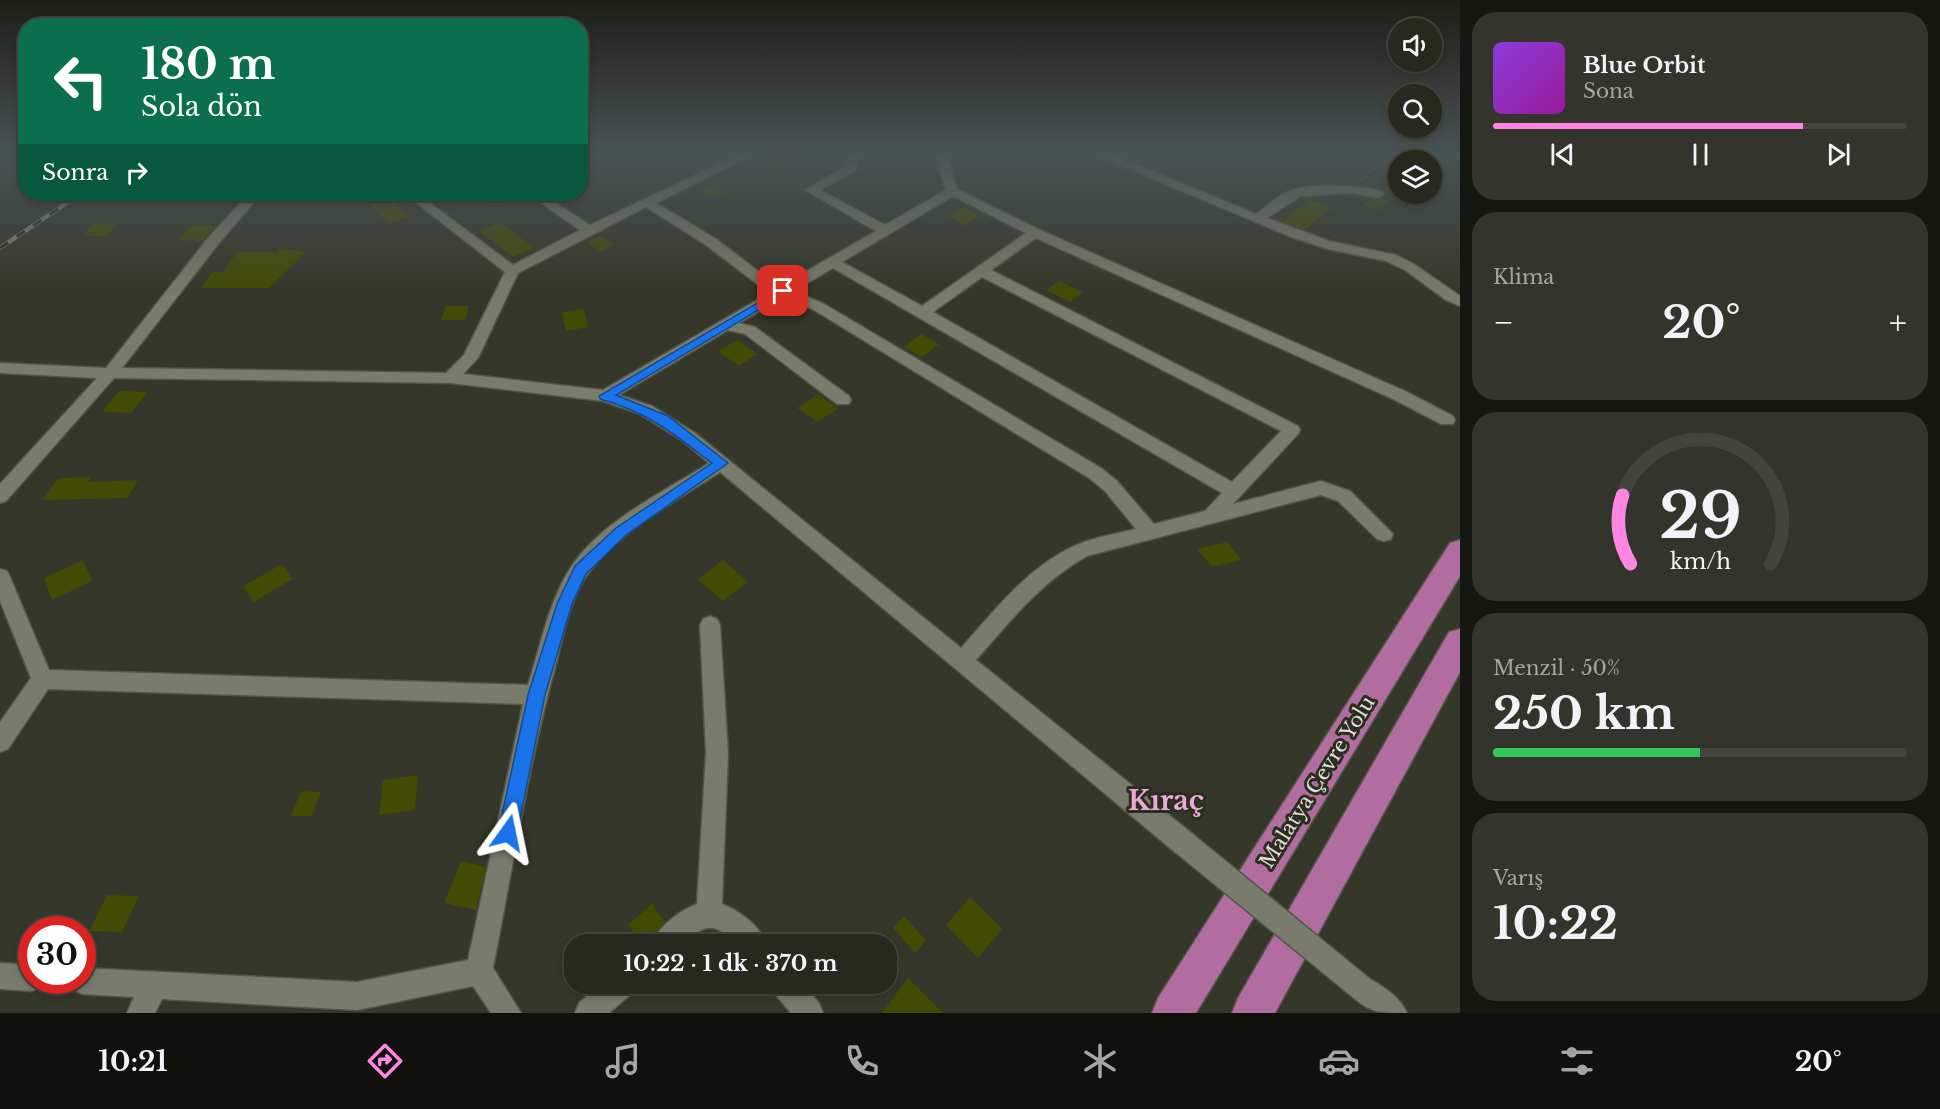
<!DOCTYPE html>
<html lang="tr">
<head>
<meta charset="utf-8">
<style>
  :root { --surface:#27291f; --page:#33352c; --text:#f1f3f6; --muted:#a4a6a4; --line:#43453d; --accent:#fd86e2 }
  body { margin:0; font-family:"Libre Baskerville",serif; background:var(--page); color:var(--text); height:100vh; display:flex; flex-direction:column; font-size:22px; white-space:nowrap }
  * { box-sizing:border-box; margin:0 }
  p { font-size:20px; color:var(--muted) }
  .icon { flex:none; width:33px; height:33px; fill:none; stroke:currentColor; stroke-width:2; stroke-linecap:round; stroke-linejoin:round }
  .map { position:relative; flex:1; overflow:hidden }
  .details { display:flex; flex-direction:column; gap:12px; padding:12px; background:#151711; width:480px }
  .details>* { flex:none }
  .top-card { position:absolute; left:18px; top:18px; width:570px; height:183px; border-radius:24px; box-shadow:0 3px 9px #0003,0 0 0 2px var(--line); background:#0b6e4f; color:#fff; overflow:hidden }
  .fabs { position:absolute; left:1388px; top:18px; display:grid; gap:12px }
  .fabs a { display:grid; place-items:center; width:54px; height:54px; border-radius:50%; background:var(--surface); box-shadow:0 3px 9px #0003,0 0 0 2px var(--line); font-size:30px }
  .speed { position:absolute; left:18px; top:916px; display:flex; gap:12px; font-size:30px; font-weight:700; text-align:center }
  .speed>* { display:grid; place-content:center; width:78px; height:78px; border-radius:50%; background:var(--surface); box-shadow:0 3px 9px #0003,0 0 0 2px var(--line); line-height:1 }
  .speed .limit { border:9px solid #d22; background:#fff; color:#111 }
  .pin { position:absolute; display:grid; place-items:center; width:51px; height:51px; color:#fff; margin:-26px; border-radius:12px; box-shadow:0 3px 9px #0006 }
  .me { position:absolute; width:66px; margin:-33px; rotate:12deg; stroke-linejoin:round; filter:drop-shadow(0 0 4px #0008) }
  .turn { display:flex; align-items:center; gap:21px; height:126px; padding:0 24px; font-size:27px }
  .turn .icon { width:78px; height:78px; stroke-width:2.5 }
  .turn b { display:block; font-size:42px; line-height:51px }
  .then { display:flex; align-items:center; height:57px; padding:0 24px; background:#0003; gap:12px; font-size:22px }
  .big { font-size:45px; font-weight:800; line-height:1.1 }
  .details .widget { flex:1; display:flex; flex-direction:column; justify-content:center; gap:9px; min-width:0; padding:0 21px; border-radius:24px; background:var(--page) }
  .details .dial { align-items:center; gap:0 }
  .dial svg { height:156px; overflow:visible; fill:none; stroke:var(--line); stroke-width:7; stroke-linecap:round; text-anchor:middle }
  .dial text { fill:var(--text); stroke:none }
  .song { display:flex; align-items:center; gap:18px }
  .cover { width:72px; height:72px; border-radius:9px; background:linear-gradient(135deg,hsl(270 70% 55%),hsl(300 70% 35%)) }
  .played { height:6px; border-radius:3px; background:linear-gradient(90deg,var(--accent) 75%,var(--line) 75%) }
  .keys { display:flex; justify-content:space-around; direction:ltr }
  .heat { display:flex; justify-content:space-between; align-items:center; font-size:33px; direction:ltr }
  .charge { height:9px; border-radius:4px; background:linear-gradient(90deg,#34c759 50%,var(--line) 0) }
  .trip { position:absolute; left:564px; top:934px; width:333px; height:60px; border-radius:24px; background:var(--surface); box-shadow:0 3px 9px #0003,0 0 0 2px var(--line); font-weight:800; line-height:60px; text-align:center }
  .tab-bar { display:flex; height:96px; justify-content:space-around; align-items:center; background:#10100c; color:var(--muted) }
  .tab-bar .icon { width:42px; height:42px }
  .tab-bar .selected { color:var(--accent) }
  .tab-bar b { font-size:27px; color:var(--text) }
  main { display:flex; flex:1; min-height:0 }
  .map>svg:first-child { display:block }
  .building { fill:#424a04 }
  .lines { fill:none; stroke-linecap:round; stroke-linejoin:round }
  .minor-casing { stroke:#525448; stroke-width:3 }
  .highway-casing { stroke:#525448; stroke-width:3 }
  .path { stroke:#7f8276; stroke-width:2; stroke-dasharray:2 3; stroke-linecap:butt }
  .minor { fill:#797c6c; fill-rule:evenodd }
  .highway { fill:#b16ca0; fill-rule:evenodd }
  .rail-casing { stroke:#818478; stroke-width:4.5 }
  .rail { stroke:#2a2d1f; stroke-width:3; stroke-dasharray:10; stroke-linecap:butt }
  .minor-bridge-casing { stroke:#525448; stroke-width:28; stroke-linecap:butt }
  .minor-bridge { stroke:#797c6c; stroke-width:25 }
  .route { fill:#1a73e8; stroke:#114b97; stroke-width:1.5 }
  .labels { text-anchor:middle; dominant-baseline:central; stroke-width:6; stroke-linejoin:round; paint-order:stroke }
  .near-street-label { font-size:20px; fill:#dee0d7; stroke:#2a2d1f }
  .near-district-label { font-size:27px; font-weight:bold; fill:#eca9da; stroke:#2a2d1f }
</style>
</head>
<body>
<main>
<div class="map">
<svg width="1460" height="1013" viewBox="0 0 1460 1013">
  <rect width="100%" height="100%" fill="#343729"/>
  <g class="building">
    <path d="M778 154H808L780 168 765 160Z"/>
    <path d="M715 184 728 192 714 198 701 191Z"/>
    <path d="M379 194H384L410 216 389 224 363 199Z"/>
    <path d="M476 194H523L493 206Z"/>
    <path d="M1383 198 1389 200 1378 210 1364 205 1371 199 1378 200Z"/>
    <path d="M1310 200 1331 208 1305 230 1281 221Z"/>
    <path d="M961 207 980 216 965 225 947 216Z"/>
    <path d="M499 222 534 247 513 257 479 231Z"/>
    <path d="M96 223 118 224 105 237 82 235Z"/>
    <path d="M191 226H208L215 227 203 241 178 240Z"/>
    <path d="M601 236 615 245 600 252 587 242Z"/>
    <path d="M280 248 306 252 269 288H201L213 272H223L237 252H276Z"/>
    <path d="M1059 281 1083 292 1070 302 1046 290Z"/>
    <path d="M446 306H469L465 320H441Z"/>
    <path d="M584 309 588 327 566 331 562 312Z"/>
    <path d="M921 334 939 344 922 357 904 347Z"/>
    <path d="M737 340 758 354 739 366 718 351Z"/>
    <path d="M119 391 148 392 131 413 102 412Z"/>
    <path d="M818 394 838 409 817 422 797 408Z"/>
    <path d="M91 477 88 482 138 480 127 498 42 500 58 478Z"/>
    <path d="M1227 542 1242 560 1212 567 1197 549Z"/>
    <path d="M83 560 92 581 52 600 44 578Z"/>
    <path d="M723 560 748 582 723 601 698 579Z"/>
    <path d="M282 564 293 579 253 602 243 586Z"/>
    <path d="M418 775 415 810 379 815 383 780Z"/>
    <path d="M301 791 321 792 312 816H291Z"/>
    <path d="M461 861 486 867 476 910 444 903Z"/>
    <path d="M107 895 139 896 122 932 89 931Z"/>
    <path d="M970 897 1002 929 978 958 946 925Z"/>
    <path d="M652 904 665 922 652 939 643 945 628 925Z"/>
    <path d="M904 916 926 940 915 953 893 928Z"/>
    <path d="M908 978 943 1013H882Z"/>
  </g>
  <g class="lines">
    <defs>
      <g id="minor">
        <path d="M740 154H755L656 203 716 239 779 287 876 231 805 190 846 166 847 154H859L856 170 820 190 885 225 946 190 934 154H946L957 189 1040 230 1407 392 1453 416 1455 420 1453 424H1441L1395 400 1036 238 991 270 1298 426 1300 430 1298 434 1233 504 1321 481 1350 491 1393 534 1391 539 1384 541 1377 539 1338 501 1321 495 1087 556C1041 582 1010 621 976 660L1194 835 1197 844 1194 853 1185 856 1176 853 720 472C675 502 619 530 587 575 570 599 564 632 557 660 529 761 513 866 493 968L521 1013H491L473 986 357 1010 162 999 155 1013H127L134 997 82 994 73 990 69 981H82V968L357 982 468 960 523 704 48 689 8 749 0 752V722L31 678 0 601V569L7 571 10 577 49 670 528 685C541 645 549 599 573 564 605 519 664 492 709 463L683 441 640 414 603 401 450 383 114 378 6 501 0 503V484L97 378 0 373V363L106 368 209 237 249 194H261L219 243 122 368 446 373 464 355 505 272 405 194H418L513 265 580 230 528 194H542L590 225ZM953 196 1026 233 922 306 842 262ZM646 207 706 245 769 293 603 390 463 374 478 358 518 273ZM833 268 1222 493 1205 511 1154 524 1117 481 1101 468 824 304 794 291ZM982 277 1281 431 1232 482 933 312ZM784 297 814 310 1089 478 1105 491 1136 529C1116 534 1093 537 1074 546 1027 568 995 610 961 648L695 433 652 406 619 395 728 330 745 334 837 404H849L851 400 849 396 755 327 739 323Z"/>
        <path d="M1094 154H1110L1256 214C1266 207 1276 197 1287 192 1308 181 1361 186 1382 191L1384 194 1378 198 1354 193 1300 196 1267 218 1329 241 1396 255 1414 264 1460 296V306L1446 300 1405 270 1386 261 1328 249 1291 237Z"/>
        <path d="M710 616 717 619 720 625 728 753 722 904C741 912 759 925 767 945H737C714 921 705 923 683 945H651C658 927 679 911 697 904L706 753 700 625 703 619Z"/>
        <path d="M0 963 32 965V981H44L41 987 32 991 0 989Z"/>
        <path d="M1365 977C1381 984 1400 997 1407 1013 1382 1013 1363 1013 1351 991L1355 981Z"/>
        <path d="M601 984H634L631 994 609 1013H575L579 1003Z"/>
        <path d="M772 984H803L819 1003 823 1013H791L775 994Z"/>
      </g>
      <g id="highway">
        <path d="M1460 540V576L1196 1013H1152L1158 998 1450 543Z"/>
        <path d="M1460 629V672L1275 1013H1232L1238 998 1449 632Z"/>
      </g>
    </defs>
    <use href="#minor" class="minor-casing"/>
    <use href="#highway" class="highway-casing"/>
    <path class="path" d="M1362 180 1380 162 1365 154"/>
    <use href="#minor" class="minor"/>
    <use href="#highway" class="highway"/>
    <defs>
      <path id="rail" d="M0 248 80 194"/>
    </defs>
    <use href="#rail" class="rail-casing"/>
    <use href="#rail" class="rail"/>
    <defs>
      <path id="minor-bridge" d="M1185 844 1365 991"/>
    </defs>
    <use href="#minor-bridge" class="minor-bridge-casing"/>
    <use href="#minor-bridge" class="minor-bridge"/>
  </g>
  <linearGradient id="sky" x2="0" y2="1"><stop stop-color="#1d1e17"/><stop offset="0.52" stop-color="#4a5354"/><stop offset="1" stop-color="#4a5354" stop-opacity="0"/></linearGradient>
  <rect width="1460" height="296" fill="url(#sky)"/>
  <path class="route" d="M783 288 787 289V293L616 395 668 416 728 463 626 535 586 574 572 604 545 695 517 833 514 840 508 842 501 840 498 833 528 695 557 604 575 566 616 528 712 463C674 434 648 412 600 399L599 396Z"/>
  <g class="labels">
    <g class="near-street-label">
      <text transform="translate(1317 782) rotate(-58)">Malatya Çevre Yolu</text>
    </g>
    <g class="near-district-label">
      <text x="1166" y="800">Kıraç</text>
    </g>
  </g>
</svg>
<div class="fabs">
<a><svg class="icon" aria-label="sound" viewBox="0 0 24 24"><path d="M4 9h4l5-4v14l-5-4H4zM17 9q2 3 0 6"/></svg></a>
<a><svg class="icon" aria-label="search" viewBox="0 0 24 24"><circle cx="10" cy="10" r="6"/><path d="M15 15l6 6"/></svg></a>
<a><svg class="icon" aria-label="layers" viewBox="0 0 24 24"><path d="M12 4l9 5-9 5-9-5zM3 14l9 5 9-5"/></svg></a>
</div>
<div class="speed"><div class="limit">30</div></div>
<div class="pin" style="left:783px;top:291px;background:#d93025"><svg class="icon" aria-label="arrive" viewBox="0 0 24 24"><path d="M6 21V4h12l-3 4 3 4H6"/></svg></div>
<svg class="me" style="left:508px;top:833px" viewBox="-20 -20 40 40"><path d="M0-17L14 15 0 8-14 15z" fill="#1a73e8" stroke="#fff" stroke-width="4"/></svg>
<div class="trip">10:22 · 1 dk · 370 m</div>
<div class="top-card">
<div class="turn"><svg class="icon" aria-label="left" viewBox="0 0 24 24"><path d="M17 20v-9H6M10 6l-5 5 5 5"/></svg><div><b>180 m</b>Sola dön</div></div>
<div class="then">Sonra<svg class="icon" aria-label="right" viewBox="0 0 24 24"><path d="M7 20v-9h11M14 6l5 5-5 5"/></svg></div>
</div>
</div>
<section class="details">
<div class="widget">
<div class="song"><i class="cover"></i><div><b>Blue Orbit</b><p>Sona</p></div></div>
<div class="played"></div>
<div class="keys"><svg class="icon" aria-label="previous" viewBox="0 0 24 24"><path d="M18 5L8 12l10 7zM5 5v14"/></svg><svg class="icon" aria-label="pause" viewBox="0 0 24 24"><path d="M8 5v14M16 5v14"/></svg><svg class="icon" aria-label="next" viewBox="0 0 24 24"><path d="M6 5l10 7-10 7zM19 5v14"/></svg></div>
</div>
<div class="widget"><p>Klima</p>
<div class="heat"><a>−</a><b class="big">20°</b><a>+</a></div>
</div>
<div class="widget dial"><svg viewBox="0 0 100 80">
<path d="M14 69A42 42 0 1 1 86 69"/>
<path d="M14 69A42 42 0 0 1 10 34" stroke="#fd86e2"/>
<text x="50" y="56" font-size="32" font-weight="700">29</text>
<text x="50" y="72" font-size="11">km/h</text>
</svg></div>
<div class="widget"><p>Menzil · 50%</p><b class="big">250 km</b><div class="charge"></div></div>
<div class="widget"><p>Varış</p><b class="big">10:22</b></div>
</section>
</main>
<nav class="tab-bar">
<b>10:21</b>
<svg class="icon selected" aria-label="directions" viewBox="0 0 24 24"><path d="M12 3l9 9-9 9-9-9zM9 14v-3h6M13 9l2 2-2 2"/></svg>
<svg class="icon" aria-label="music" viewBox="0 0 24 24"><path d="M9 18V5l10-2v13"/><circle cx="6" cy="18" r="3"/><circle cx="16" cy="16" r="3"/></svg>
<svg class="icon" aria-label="phone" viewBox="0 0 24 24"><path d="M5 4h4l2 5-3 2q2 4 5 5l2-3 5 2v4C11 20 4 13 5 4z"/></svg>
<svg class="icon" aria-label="climate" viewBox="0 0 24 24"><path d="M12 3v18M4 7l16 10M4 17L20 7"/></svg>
<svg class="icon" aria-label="car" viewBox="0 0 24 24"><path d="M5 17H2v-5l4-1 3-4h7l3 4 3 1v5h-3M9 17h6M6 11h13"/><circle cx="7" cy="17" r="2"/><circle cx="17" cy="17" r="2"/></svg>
<svg class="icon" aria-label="filters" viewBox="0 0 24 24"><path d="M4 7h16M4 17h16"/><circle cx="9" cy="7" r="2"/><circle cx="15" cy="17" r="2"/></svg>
<b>20°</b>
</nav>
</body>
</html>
